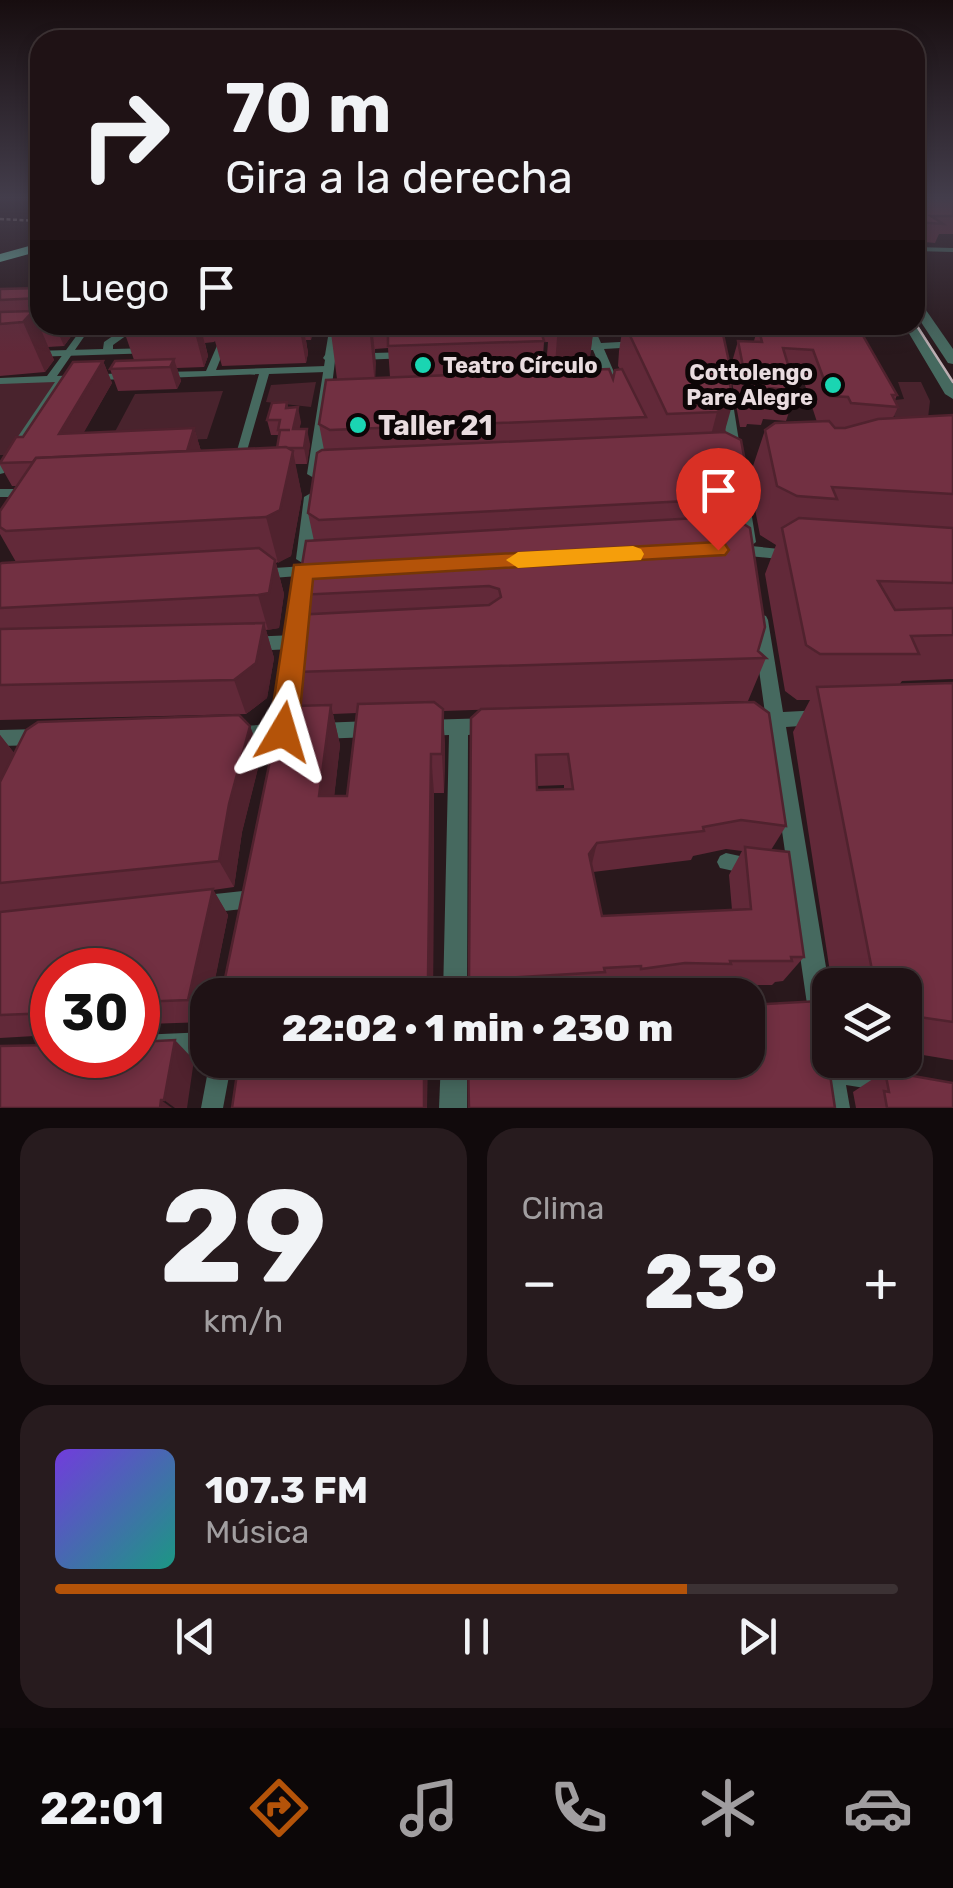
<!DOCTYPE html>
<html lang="es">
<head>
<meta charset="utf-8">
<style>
  :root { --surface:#1f1215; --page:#271b1e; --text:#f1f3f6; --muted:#a19ea0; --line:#3c3234; --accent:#b45309 }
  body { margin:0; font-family:Rubik,sans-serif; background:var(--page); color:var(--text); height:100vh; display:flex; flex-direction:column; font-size:38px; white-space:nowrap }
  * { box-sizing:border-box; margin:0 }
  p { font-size:32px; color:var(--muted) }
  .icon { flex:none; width:55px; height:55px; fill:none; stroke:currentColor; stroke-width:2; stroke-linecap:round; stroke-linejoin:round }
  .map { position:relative; height:1108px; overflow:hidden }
  .panel { display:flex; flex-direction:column; gap:20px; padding:20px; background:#110a0c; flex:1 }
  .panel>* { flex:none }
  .guide { position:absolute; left:30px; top:30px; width:895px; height:305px; border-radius:30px; box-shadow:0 5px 15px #0003,0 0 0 2px var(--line); background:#1f1215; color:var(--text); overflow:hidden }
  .tools { position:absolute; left:812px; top:968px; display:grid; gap:20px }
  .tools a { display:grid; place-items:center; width:110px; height:110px; border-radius:20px; background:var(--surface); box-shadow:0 5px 15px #0003,0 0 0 2px var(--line); font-size:50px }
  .speed { position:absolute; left:30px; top:948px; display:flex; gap:20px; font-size:50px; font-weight:700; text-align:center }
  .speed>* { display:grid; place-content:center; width:130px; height:130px; border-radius:50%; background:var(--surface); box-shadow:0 5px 15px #0003,0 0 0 2px var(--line); line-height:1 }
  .speed .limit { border:15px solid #d22; background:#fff; color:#111 }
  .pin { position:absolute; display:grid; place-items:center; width:85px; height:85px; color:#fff; margin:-102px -42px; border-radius:50% 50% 50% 0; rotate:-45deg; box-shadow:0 0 10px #0007 }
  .pin .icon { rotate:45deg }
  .me { position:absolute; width:110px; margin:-55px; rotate:7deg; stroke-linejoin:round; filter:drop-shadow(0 0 8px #0008) }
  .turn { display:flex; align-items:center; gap:35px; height:210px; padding:0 30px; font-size:45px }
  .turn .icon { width:130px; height:130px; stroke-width:2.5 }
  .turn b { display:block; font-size:70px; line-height:85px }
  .then { display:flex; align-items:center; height:95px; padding:0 30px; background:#0003; gap:20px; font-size:38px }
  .big { font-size:75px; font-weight:800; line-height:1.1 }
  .panel .card { flex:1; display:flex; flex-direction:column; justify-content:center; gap:15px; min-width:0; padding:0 35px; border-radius:30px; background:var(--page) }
  .panel .dial { align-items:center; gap:0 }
  .dial b { font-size:130px; line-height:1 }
  .song { display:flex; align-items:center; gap:30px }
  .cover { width:120px; height:120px; border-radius:15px; background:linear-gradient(135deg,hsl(260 70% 55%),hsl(170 70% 35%)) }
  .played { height:10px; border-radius:5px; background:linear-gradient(90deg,var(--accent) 75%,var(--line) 75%) }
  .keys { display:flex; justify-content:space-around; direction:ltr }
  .heat { display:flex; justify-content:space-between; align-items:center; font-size:55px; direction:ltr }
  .panel .tiles { flex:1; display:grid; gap:20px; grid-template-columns:1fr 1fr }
  .card:last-child { grid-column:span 2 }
  .trip { position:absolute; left:190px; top:978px; width:575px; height:100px; border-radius:30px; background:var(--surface); box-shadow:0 5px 15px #0003,0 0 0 2px var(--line); font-weight:800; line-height:100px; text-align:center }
  .dock { display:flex; height:160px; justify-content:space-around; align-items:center; background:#0c0708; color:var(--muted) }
  .dock .icon { width:70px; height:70px }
  .dock .active { color:var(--accent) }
  .dock b { font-size:45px; color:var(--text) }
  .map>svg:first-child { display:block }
  .green { fill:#49232d }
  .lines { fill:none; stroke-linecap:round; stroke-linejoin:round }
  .path { stroke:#918285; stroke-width:2.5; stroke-dasharray:4 2.5; stroke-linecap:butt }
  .pedestrian { fill:#46695f; fill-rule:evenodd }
  .minor { fill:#46695f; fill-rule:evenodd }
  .tertiary { fill:#46695f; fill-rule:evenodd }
  .primary { fill:#6ab5a1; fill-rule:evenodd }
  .tram { stroke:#bcaeb2; stroke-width:2.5 }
  .wall { fill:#622939; fill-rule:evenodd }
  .shaded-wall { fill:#50222e }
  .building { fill:#723042; stroke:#50222e; stroke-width:2.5; fill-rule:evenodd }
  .route { fill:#b45309; stroke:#753606; stroke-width:2.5 }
  .slow { fill:#f59e0b }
  .poi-dot { fill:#1ad5b2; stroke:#0d0607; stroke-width:4 }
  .labels { text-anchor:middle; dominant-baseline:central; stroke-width:10; stroke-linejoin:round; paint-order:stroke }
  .far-poi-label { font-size:22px; font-weight:bold; fill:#e9dcdf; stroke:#0d0607; text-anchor:start }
  .poi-label { font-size:28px; font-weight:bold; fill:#e9dcdf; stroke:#0d0607; text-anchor:start }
</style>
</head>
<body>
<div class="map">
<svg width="953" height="1108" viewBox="0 0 953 1108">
  <rect width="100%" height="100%" fill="#29181c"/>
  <g class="green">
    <path d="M0 378 58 380 7 455H0Z"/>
    <path d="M316 382 311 407 266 402 271 385Z"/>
    <path d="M898 382H921L930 401 928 418 899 425 886 401 904 399Z"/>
    <path d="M223 391 207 439 109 443 135 394Z"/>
  </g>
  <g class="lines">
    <path class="path" d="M0 219 40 221"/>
    <g class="pedestrian">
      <path d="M141 325 142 327 138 330 88 331 57 376 129 373 134 376 129 379 64 381 4 473 0 474V463L55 382 0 384V378L47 376 80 331 53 332 50 331V327Z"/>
      <path d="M226 325H234L216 370 326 366 331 369 326 372 269 374 244 461 239 464 234 461 259 374 164 378 159 375 164 372 206 371Z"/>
      <path d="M0 489H27L33 493 27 497H0Z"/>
      <path d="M726 853 758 860 761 866 758 872 752 875 720 868 717 862 720 856Z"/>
      <path d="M252 890 259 892 261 899 259 906 252 908 206 913 199 911 197 904 199 897 206 895Z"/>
      <path d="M208 1032V1054L138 1057 134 1055H138V1035Z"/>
      <path d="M210 1060H232L223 1108H201Z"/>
    </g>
    <g class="minor">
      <path d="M915 247 953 248V252L915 251Z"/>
      <path d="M129 325H141L113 345V349L151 348 155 349V353L0 358V352L103 349 104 342Z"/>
      <path d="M330 325H340L336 354 409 352 414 355 409 358 335 361 321 474 314 478 307 474 325 360 323 358 325 355Z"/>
      <path d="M583 325H593L601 343 638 341 643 344 638 347 604 349 620 386 618 388H610L608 386 593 350 572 351 567 348 572 345 591 344Z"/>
      <path d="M726 394 732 397 741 454 735 458 729 454 720 397Z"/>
      <path d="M740 482 747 486 756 542 751 546 790 550 798 555 795 559 790 560 728 554 726 550 728 546H746L742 542 733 486Z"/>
      <path d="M311 493 318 497 312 559 304 564 296 559 304 497Z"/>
      <path d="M320 565 325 566 328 570 325 574 259 579 251 574 259 569Z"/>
      <path d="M760 614 766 616 768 620 783 712 821 710 828 712 830 718 828 724 786 727 830 991V1060C855 1060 882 1061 905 1071L909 1080 905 1089 896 1093 846 1085 850 1108H822L767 727 762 726 760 720 765 713 752 620 754 616Z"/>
      <path d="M294 635 300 637 302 642 300 647 294 649 249 651 243 649 241 644 243 639 249 637Z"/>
      <path d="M293 649 299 651 302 656 294 723 303 725 305 731 303 737 296 739 234 741 227 739 225 733 227 727 275 724 284 656 287 651Z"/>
      <path d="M491 718 498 720 500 726 498 732 468 735 467 995H443L449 735 424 736 417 734 415 728 417 722 424 720Z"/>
      <path d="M371 721 378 723 380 729 378 735 371 737 319 739 312 737 310 731 312 725 319 723Z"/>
      <path d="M41 729 48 731 51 737 48 743 41 745 0 746V730Z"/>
      <path d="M441 1060H467V1108H439Z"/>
    </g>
    <g class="tertiary">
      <path d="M915 299 919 300 953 349V364L948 363 915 313Z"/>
      <path d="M916 322 953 382V399L945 394 904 325H915Z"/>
    </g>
    <path class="primary" d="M40 243V251L0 262V254Z"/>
    <path class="tram" d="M915 323 953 382"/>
  </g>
  <g class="wall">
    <path d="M915 198H953V234H939L935 243 915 241Z"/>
    <path d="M40 288V325H68L72 335 64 346 48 347 54 360 45 372 0 376V289Z"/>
    <path d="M125 325H314L311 340H306L308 353 306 363 222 366 215 341 214 342 205 343 208 356 204 367 177 368 181 381 177 389 118 391 110 369 134 360 123 328Z"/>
    <path d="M330 325H594L588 370 613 379 620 369 618 366 619 351 623 325H721L730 369 738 341H754L758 326 792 328 793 325H828L897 395 895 400 898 407 893 418 953 415V679L902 681 899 685 953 683V1060L905 1052V985H832L793 732 810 700H797L785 691 765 574 776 545 760 535 749 478 765 430 817 422 803 379 792 378 796 391 786 421 763 419 761 425 747 424 746 427H740L732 382 731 388 725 432 749 483 737 519 758 651 766 658 748 701 443 711 445 749 444 793H434L433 995H228L223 988 299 706 287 665 302 615 297 595 314 541 308 513 324 450 319 424 337 379ZM544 342H548L547 355 552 371H542ZM388 348 390 377 375 378V349ZM357 713 347 796H334L340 745 333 714Z"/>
    <path d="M103 361 112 383 83 433 194 428 201 451 277 448 279 435H271L267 420 287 402 288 408 301 422 299 429 310 444 307 464H295L302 496 291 556 276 563 284 594 279 628 266 630 274 658 267 698 246 714 0 720V564L16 562 0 534V511L17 486H12L0 465V461L23 437Z"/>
    <path d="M471 718 786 826 771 850 804 957 783 981 775 982 772 985H717L714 988H672L631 993V990L598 992 597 995H469ZM564 785V790H537V786ZM726 849 742 851 729 875 732 910 602 916 593 872 691 860 693 856Z"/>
    <path d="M250 726 261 756 242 832 234 887 213 890 228 915 206 1022 147 1024 146 1031H138V970H52V1035L0 1038V735L14 753Z"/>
    <path d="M885 1071 953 1108H856L853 1092Z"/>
  </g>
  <g class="shaded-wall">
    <path d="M33 311 54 360 45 372 23 322Z"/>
    <path d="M55 325H68L72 335 64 346Z"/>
    <path d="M193 325H200L208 356 204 367Z"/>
    <path d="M299 325H303L308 353 306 363Z"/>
    <path d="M308 325H314L311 340Z"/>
    <path d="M369 325H372L376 363 375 385Z"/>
    <path d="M558 325H594L588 374 554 378Z"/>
    <path d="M174 359 181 381 177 389 170 367Z"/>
    <path d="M103 361 112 383 70 457 59 434Z"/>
    <path d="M733 402 720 448 705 458 717 412Z"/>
    <path d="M298 407 301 422 296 445 293 429Z"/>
    <path d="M194 428 201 451 185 458Z"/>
    <path d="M307 429 310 444 307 464 304 448Z"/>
    <path d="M293 451 302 496 291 556 278 563 266 517Z"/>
    <path d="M749 483 735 525 714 541 726 499Z"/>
    <path d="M275 560 284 594 279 628 268 630 258 595Z"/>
    <path d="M264 623 274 658 267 698 246 714 234 680Z"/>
    <path d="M331 705 340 745 330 834 319 796Z"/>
    <path d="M443 709 445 749 444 793 442 754Z"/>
    <path d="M250 726 261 756 242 832 234 887 219 861 229 804Z"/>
    <path d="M0 735 22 763 0 804Z"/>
    <path d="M431 754 434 793 433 995H431L428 977Z"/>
    <path d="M597 843 590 872 589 854Z"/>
    <path d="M213 889 228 915 212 995H208L206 1022 188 1000Z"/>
    <path d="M138 1015 147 1024 146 1031 138 1023Z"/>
    <path d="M175 1040 194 1060 187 1108H175L164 1100Z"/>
    <path d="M424 1060H428L427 1108H424Z"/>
    <path d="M161 1100 172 1108H160Z"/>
  </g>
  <g class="building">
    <path d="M915 198H953V216H931L943 224 916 222Z"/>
    <path d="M40 288V298L0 300V289Z"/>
    <path d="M33 311 23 322 0 324V312Z"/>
    <path d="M125 325H193L192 326 123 328Z"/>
    <path d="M330 325H369V327L329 329Z"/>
    <path d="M498 325H539L544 341 388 346V327L428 326 435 333 497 329Z"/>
    <path d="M625 325H721L733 380 729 379 733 402 717 412 667 414Z"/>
    <path d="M803 325 858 327 897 395H892L898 407 851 403 848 397 830 396 813 350 783 348 796 391 769 388 771 395 754 394 755 397H749L738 341 762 342 758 326 805 329Z"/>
    <path d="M174 359 170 367 110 369 115 361Z"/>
    <path d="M103 361 59 434 194 428 187 451 36 458 33 462 0 463 16 437H23L73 362Z"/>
    <path d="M609 369 613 379 615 370 622 369 646 417 330 430 319 424 326 380Z"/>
    <path d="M287 402 286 408 298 407 293 429H307L304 448H277L280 430H290H278L280 420H267L272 403Z"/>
    <path d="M953 415V494L832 487 837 499 797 496 777 486 765 430 775 423 829 421 835 428H845L878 419Z"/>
    <path d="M725 432 741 440 749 483 726 499 319 520 308 513 317 453 322 450Z"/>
    <path d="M286 447 293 451 280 510 266 517 6 531 0 527V511L36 458Z"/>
    <path d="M731 516 750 528 765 627 758 651 766 658 295 672 287 665 294 615 489 605 501 597 499 589 489 586 297 595 306 541Z"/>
    <path d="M799 518 953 528V583L878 581 895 610 953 608V635L911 636 919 654H820L806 645 782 528Z"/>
    <path d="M259 548 275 560 269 593 258 595 0 608V564L2 563Z"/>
    <path d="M264 623 256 663 234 680 0 685V629Z"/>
    <path d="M953 683V1022L905 1015V985H879L876 970H872L817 687Z"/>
    <path d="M434 702 443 709 442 754H431L428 977 223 988 279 717 293 706 331 705 319 796H347L358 704Z"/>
    <path d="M754 702 769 713 786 826 741 820 703 827 704 831 597 843 589 854 602 916 751 909 745 847 789 852 804 957H791L792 961H730L731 964 685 963 641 969V966L622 967 604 968 605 972 469 980 471 718 481 709ZM568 754 573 789 537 790 536 755Z"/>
    <path d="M239 715 250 726 229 804 219 861 0 883V782L26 730 38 722Z"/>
    <path d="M213 889 188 1000 138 1002V970H52V1013L0 1015V912Z"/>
    <path d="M819 1001 835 1108H469L468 1060H748V1005Z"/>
    <path d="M175 1040 164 1100H161L160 1108H0V1046L52 1045V1055H138V1042Z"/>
    <path d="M239 1060H424V1108H232Z"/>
    <path d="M885 1071 953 1083V1108H887L884 1091 889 1092Z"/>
  </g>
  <linearGradient id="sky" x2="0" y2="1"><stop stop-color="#170d0f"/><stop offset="0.56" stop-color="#433d4b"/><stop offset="1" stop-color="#433d4b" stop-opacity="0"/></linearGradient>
  <rect width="953" height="353" fill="url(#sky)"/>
  <path class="route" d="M718 542 725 544 729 550 725 555 313 579 298 732 293 740 283 744 273 740 269 732 294 565Z"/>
  <path class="slow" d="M633 546 641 549 644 554 641 560 518 568 506 560 518 552Z"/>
  <g class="poi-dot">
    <circle cx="423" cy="365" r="10"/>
    <circle cx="833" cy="385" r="10"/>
    <circle cx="358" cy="425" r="10"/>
  </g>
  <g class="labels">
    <g class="far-poi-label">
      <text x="443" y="365">Teatro Círculo</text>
      <text x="813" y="372" text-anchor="end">Cottolengo<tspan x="813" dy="25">Pare Alegre</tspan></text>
    </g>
    <g class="poi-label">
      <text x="378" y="425">Taller 21</text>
    </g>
  </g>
</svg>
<div class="tools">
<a><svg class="icon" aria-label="layers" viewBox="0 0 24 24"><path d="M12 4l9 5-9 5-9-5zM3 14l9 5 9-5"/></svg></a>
</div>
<div class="speed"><div class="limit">30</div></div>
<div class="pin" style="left:718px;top:550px;background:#d93025"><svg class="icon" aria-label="arrive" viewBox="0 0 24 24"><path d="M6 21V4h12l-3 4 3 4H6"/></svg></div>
<svg class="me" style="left:283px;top:732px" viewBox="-20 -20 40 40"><path d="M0-17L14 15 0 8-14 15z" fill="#b45309" stroke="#fff" stroke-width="4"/></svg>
<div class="trip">22:02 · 1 min · 230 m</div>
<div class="guide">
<div class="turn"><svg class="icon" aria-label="right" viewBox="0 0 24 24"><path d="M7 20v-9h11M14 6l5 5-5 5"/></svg><div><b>70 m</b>Gira a la derecha</div></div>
<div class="then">Luego<svg class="icon" aria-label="arrive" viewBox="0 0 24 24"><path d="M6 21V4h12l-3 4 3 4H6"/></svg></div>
</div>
</div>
<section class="panel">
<div class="tiles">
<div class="card dial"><b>29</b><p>km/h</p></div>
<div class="card"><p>Clima</p>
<div class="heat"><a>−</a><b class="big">23°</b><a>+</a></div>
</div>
<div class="card">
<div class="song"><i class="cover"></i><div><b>107.3 FM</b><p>Música</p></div></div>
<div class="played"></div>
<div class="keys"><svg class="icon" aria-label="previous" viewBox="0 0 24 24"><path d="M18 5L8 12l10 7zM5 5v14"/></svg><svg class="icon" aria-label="pause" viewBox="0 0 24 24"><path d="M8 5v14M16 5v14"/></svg><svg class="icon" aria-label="next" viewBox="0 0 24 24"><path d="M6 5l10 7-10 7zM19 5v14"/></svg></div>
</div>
</div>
</section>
<nav class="dock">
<b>22:01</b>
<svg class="icon active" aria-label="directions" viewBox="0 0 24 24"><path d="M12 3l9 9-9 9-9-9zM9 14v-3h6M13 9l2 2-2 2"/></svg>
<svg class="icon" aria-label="music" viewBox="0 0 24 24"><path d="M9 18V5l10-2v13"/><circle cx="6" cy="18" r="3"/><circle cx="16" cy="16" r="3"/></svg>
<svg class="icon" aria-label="phone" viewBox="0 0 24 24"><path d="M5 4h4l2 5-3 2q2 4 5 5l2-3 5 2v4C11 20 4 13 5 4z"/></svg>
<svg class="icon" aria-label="climate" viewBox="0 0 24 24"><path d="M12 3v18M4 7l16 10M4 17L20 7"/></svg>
<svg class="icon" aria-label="car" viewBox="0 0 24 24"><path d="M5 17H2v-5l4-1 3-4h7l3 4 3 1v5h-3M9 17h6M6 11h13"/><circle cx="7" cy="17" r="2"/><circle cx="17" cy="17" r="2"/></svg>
</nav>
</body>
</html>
